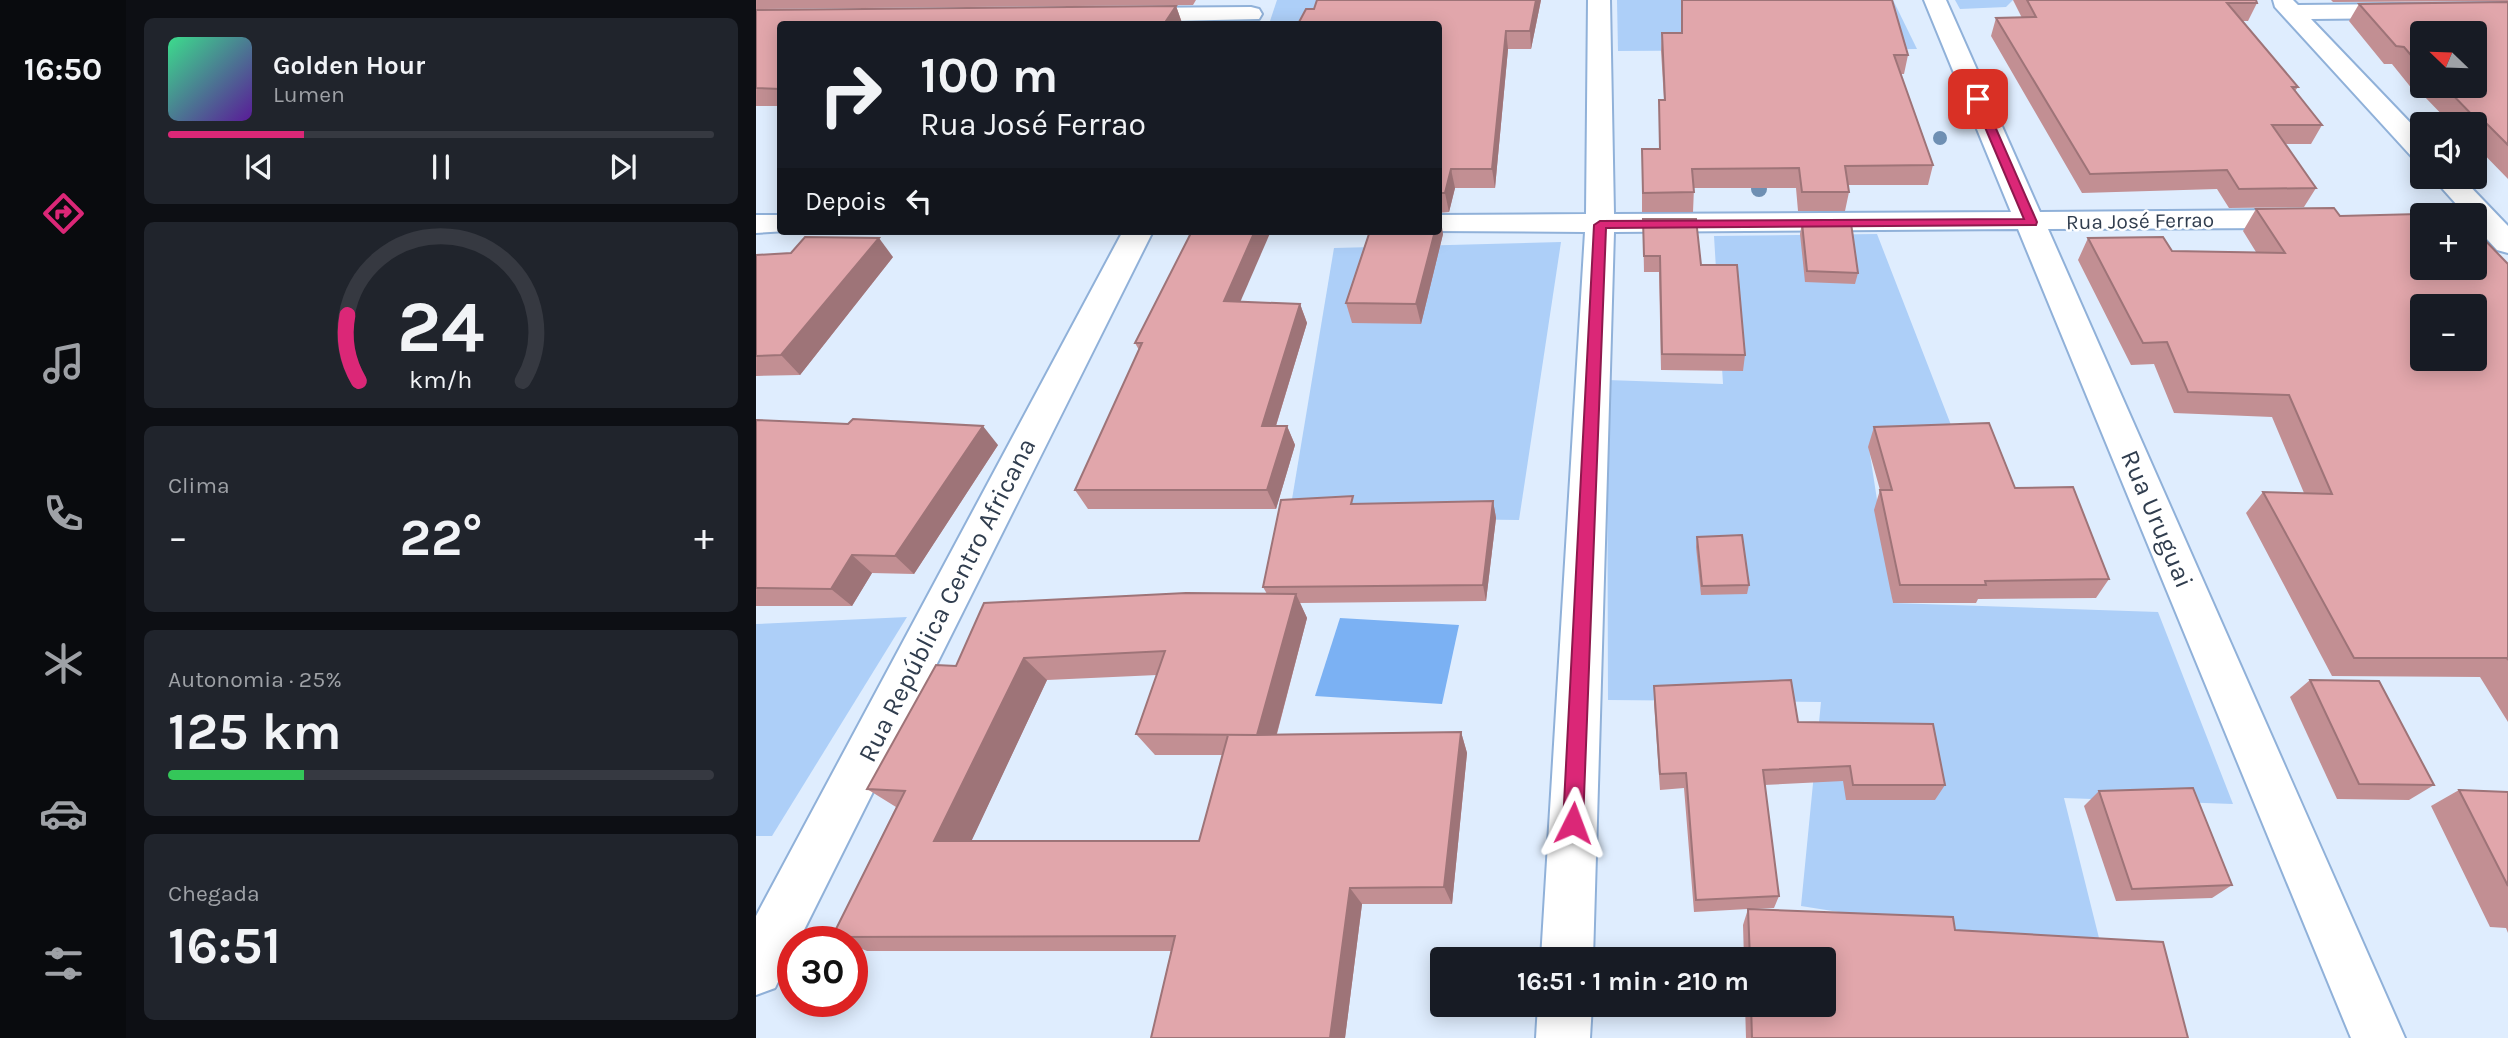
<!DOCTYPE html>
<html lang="pt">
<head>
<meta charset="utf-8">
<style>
  :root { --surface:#171b24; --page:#20242c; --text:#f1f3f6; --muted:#9ea1a6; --line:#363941; --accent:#db2777 }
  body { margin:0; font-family:Karla,sans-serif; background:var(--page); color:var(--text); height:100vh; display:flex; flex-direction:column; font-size:26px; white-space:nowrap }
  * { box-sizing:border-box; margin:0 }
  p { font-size:23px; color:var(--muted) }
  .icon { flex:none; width:38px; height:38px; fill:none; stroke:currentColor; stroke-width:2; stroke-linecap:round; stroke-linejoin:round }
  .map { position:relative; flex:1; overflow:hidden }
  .details { display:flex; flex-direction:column; gap:18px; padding:18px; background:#0d0f14; width:630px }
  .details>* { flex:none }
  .top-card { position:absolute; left:21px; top:21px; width:665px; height:214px; border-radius:7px; box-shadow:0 4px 18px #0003; background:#171b24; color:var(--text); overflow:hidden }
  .needle { width:46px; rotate:293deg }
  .buttons { position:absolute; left:1654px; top:21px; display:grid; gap:14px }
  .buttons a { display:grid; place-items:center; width:77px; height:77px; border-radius:7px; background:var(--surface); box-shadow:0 4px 18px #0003; font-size:35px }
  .speed { position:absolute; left:21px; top:926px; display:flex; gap:14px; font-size:35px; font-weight:700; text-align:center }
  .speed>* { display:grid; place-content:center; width:91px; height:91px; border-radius:50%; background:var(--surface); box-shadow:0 4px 18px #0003; line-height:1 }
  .speed .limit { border:10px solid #d22; background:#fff; color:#111 }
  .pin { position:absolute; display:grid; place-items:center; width:60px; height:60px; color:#fff; margin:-30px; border-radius:14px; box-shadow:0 4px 10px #0006 }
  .me { position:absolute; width:77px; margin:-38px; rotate:3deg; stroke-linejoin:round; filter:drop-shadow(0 0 5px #0008) }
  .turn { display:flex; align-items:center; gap:24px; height:147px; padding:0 28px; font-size:32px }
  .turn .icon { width:91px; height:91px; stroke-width:2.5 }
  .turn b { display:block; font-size:49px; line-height:60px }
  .then { display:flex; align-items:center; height:66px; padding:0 28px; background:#0003; gap:14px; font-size:26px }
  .big { font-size:52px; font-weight:700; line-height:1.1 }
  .details .tile { flex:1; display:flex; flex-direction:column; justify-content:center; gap:10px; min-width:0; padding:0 24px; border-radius:10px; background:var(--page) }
  .details .dial { align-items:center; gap:0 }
  .dial svg { height:182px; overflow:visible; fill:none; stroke:var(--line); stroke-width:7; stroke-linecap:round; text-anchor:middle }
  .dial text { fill:var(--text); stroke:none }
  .song { display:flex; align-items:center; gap:21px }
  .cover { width:84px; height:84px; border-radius:10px; background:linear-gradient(135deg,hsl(150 70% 55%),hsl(270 70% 35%)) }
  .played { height:7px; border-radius:4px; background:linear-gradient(90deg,var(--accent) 25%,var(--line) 25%) }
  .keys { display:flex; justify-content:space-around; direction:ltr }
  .heat { display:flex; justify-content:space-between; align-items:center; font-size:38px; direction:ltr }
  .charge { height:10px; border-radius:5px; background:linear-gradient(90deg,#34c759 25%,var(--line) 0) }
  .trip { position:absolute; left:674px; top:947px; width:406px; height:70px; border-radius:7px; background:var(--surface); box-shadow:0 4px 18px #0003; font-weight:700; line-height:70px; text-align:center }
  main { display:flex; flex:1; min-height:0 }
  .tabs { display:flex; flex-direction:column; width:126px; justify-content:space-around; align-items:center; background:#090b0e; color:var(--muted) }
  .tabs .icon { width:49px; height:49px }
  .tabs .active { color:var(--accent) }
  .tabs b { font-size:32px; color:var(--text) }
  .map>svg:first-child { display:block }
  .green { fill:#adcff8 }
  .water { fill:#7bb1f3 }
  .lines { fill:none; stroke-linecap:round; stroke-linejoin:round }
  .minor-casing { stroke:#90b1d9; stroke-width:4 }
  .minor { fill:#fff; fill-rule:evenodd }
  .tree { fill:#6e8fb3 }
  .wall { fill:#c28f93; fill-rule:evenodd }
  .shaded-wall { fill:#9e7478 }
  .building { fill:#e1a6ab; stroke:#9e7478; stroke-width:2; fill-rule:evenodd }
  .route { fill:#db2777; stroke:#8e194d; stroke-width:2 }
  .labels { text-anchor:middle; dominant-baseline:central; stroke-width:5; stroke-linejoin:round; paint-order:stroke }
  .far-street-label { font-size:21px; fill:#303d4e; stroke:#fff }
  .street-label { font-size:26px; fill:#303d4e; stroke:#fff }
</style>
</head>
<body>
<main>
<nav class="tabs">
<b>16:50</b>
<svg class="icon active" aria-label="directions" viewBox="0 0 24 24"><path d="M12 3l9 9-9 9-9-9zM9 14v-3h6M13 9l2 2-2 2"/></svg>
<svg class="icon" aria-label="music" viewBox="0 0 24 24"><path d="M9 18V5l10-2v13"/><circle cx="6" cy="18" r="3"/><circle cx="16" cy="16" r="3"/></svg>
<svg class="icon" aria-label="phone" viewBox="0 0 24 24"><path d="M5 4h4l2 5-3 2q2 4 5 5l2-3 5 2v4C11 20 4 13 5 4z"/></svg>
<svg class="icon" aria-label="climate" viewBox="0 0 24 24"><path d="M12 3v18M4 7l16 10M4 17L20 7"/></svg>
<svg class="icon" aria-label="car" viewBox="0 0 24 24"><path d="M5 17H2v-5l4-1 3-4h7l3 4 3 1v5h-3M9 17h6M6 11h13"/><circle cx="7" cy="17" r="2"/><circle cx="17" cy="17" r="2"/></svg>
<svg class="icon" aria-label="filters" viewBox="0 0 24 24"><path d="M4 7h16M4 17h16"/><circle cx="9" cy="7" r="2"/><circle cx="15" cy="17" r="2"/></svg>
</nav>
<section class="details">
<div class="tile">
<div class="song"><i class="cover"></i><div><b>Golden Hour</b><p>Lumen</p></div></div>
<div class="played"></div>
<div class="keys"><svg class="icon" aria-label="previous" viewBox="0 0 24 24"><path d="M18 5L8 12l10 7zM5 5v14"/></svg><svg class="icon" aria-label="pause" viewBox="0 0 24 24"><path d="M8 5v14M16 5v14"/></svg><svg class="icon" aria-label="next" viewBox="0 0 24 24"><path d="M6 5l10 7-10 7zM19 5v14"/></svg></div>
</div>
<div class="tile dial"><svg viewBox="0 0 100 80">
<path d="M14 69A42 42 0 1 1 86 69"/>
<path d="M14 69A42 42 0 0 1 9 40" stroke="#db2777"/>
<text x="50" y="56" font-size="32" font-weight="700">24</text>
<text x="50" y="72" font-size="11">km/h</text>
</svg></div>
<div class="tile"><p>Clima</p>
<div class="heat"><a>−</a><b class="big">22°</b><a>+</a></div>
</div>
<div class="tile"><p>Autonomia · 25%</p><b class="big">125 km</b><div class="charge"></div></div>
<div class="tile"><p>Chegada</p><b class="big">16:51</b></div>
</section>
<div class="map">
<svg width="1752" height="1038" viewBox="0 0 1752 1038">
  <rect width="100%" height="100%" fill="#dfedfe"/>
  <g class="green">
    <path d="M521 0H684L675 24H513Z"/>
    <path d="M861 0H1137L1161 49 862 51Z"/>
    <path d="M1199 0H1257L1250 7 1204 9Z"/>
    <path d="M1121 234 1202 443 1113 448 1137 603 1402 612 1477 804 1308 798 1347 954 1045 906 1065 702 852 700 851 380 967 384 958 236Z"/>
    <path d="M805 242 763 520 533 517 578 248Z"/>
    <path d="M151 617 16 836H0V624Z"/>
  </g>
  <path class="water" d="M584 618 703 625 686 704 559 696Z"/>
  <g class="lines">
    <defs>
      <g id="minor">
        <path d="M832 0H854L858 214 1255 212 1168 0H1190L1284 212 1545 210 1555 213 1560 219 1555 225 1545 228 1292 229 1649 1038H1595L1262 229 858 232 837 959H785L829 232 675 231H682V215L830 214Z"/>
        <path d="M1517 0H1537L1542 5 1752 3V17L1555 19 1666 135V159L1656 157 1519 7Z"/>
        <path d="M495 7 503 9 506 14 503 19 370 22 362 20 359 15 362 10 370 8Z"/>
        <path d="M1676 177H1705L1752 226V253L1741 250 1718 225V215H1710Z"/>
        <path d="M0 215H24V231H31L0 233Z"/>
        <path d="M367 231H397L42 942H37V951L19 988 0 995V916Z"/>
        <path d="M782 1004H836L834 1038H780Z"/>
      </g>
    </defs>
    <use href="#minor" class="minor-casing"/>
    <use href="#minor" class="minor"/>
  </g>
  <g class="tree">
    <circle cx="1184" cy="138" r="7"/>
    <circle cx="1003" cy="189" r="8"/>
  </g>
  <g class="wall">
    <path d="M0 0H440L437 5 0 9Z"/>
    <path d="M785 0 775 49H752L739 188H699L693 212 682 213V24Z"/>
    <path d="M925 0H1136L1152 55 1148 74H1144L1177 165 1172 185H1092L1093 192 1089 211H1042L1040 188H938L937 212H886V149H903V100H908L905 51 906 33H925Z"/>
    <path d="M1257 0H1500L1501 3 1492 21H1486L1542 87 1539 91 1566 125 1555 144H1529L1560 188 1548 207 1473 208 1461 189 1326 193 1235 36 1240 18H1266Z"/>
    <path d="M1575 0H1752V1L1577 2Z"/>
    <path d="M1752 2V179L1718 144V124H1695L1667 95H1661L1636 64H1628L1593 21 1603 4ZM1666 33 1718 86H1666Z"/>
    <path d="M420 6 426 23 425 24H24V106H0V10Z"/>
    <path d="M1500 209 1584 216 1752 264V722L1724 677 1576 676 1490 513 1507 492 1548 493 1516 417 1418 413 1398 364 1375 365 1322 260 1332 238 1416 251 1500 252 1487 231Z"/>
    <path d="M887 219 945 265 989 355 987 371 905 370 903 272H888Z"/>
    <path d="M1046 223 1102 273 1099 284 1049 282 1044 234Z"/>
    <path d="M687 234 665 324 596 323 590 303Z"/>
    <path d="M0 255 137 257 44 375 0 376Z"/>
    <path d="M484 302 544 304 551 323 520 426H531L539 445 520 509H332L319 490 383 350 379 343Z"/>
    <path d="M0 420 242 445 158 574 116 573 96 606H0Z"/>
    <path d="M1118 427 1259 488 1353 579 1340 598 1222 599 1220 603H1137L1118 510 1124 490 1112 447Z"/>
    <path d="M737 501 740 518 730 601 544 603 551 618 521 734 705 732 711 753 696 904H606L589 1038H395L415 951H111L96 945V942H87L76 937 140 807 111 789 200 666 511 594 507 587 599 504ZM401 675 380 734 399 755H466L443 841H215L291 680Z"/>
    <path d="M941 537 993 585 991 594 945 595 940 547Z"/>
    <path d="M1554 680 1678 785 1653 800 1581 799 1534 697Z"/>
    <path d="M898 686 1042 722 1189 785 1179 800H1090L1087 781 1008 785 1023 896 1018 908 997 909 1199 930 1432 1038H990L989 1004H1068V959H988L987 925 992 909 938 912 928 788 904 790 898 703Z"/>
    <path d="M1703 790 1752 792V933L1750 928 1734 927 1675 806Z"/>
    <path d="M1343 791 1476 885 1456 898 1360 901 1328 806Z"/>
  </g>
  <g class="shaded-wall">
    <path d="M780 0H785L775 49 774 31Z"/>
    <path d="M420 6 426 23 425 24H408Z"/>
    <path d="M750 31 752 49 739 188 736 169Z"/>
    <path d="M695 169 699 188 693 212 689 193Z"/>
    <path d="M684 214 687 234 665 324 660 304 679 231H682Z"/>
    <path d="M499 231H515L476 321 468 301Z"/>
    <path d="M123 238 137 257 44 375 25 355Z"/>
    <path d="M544 304 551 323 514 445 506 426Z"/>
    <path d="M227 426 242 445 158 574 139 556Z"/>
    <path d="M531 426 539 445 520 509 511 490Z"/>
    <path d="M737 501 740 518 730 601 727 585Z"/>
    <path d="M96 555 116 573 96 606 75 589Z"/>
    <path d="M540 594 551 618 515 755 501 735Z"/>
    <path d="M268 658 291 680 207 859 178 841Z"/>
    <path d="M705 732 711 753 696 904 688 887Z"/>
    <path d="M594 888 606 904 589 1038H574Z"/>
  </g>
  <g class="building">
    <path d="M561 0H780L774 31H750L736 169H695L689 193H682V24H542L550 9H558Z"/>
    <path d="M926 0H1136L1152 55H1138L1177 165 1089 166 1093 192H1046L1043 168 936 169 938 192 887 193 886 149H904L903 100H909L906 33H926Z"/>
    <path d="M1271 0H1500L1501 3H1471L1542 87H1536L1566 125H1516L1560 188 1483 189 1471 170 1334 174 1240 18 1280 17Z"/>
    <path d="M1752 2V145L1730 123H1724L1688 86H1718V33H1666V68L1648 47 1640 46 1603 4Z"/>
    <path d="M420 6 408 24H24V89L0 88V10Z"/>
    <path d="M1578 208 1584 216 1704 213 1706 215H1666V268H1718V229L1752 264V660L1751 658H1598L1507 492 1576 494 1533 395 1432 392 1411 342 1387 343 1332 238 1407 237 1416 251 1529 253 1500 209ZM1666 306H1718V359H1666Z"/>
    <path d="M887 219H940L945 265H981L989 355 906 354 904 256H888Z"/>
    <path d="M1046 223H1095L1102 273 1051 271Z"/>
    <path d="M436 231H499L468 301 544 304 506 426H531L511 490H319L386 343H379Z"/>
    <path d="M614 231H679L660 304 590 303Z"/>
    <path d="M49 237 123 238 25 355 0 356V255L35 253Z"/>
    <path d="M97 419 227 426 139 556 96 555 75 589 0 588V420L92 424Z"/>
    <path d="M1233 423 1259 488 1317 487 1353 579 1229 581 1230 585H1144L1124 490H1136L1118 427Z"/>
    <path d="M597 496 595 504 737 501 727 585 507 587 525 500Z"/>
    <path d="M986 535 993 585 946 586 941 537Z"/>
    <path d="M430 593 540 594 501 735 705 732 688 887 594 888 574 1038H395L419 936 76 937 149 791 111 789 180 665 200 666 228 603ZM409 651 380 734 501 735H472L443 841H178L268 658Z"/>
    <path d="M1035 680 1042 722 1177 724 1189 785H1097L1094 766 1007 770 1023 896 940 900 930 773 904 774 898 686Z"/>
    <path d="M1554 680 1623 681 1678 785 1603 784Z"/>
    <path d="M1437 788 1476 885 1376 889 1343 791Z"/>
    <path d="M1703 790 1752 792V886Z"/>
    <path d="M992 909 1197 917 1199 930 1407 942 1432 1038H996L995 1004H1068V959H994Z"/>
  </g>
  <path class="route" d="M1219 96 1227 99 1281 222 1280 225 850 228 827 823 824 830 817 833 810 830 807 823 838 225 844 221 1268 219 1217 99Z"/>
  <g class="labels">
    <g class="far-street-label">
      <text transform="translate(1384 221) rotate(-1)">Rua José Ferrao</text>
    </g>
    <g class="street-label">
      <text transform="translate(1401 519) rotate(67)">Rua Uruguai</text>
      <text transform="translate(191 600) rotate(-63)">Rua República Centro Africana</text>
    </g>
  </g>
</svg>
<div class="buttons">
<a><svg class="needle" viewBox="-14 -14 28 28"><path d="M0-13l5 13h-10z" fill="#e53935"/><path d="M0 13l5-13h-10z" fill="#9ea1a6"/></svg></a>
<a><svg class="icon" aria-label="sound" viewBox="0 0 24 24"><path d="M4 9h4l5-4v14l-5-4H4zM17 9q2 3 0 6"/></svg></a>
<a>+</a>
<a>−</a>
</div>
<div class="speed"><div class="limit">30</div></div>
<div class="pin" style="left:1222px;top:99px;background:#d93025"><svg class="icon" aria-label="arrive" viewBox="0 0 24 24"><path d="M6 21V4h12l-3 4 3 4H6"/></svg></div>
<svg class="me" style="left:817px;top:823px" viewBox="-20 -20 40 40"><path d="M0-17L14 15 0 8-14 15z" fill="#db2777" stroke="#fff" stroke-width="4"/></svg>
<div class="trip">16:51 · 1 min · 210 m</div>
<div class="top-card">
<div class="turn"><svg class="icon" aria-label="right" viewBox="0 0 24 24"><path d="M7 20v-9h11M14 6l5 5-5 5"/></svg><div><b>100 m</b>Rua José Ferrao</div></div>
<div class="then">Depois<svg class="icon" aria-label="left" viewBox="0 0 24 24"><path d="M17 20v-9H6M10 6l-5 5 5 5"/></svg></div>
</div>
</div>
</main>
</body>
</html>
